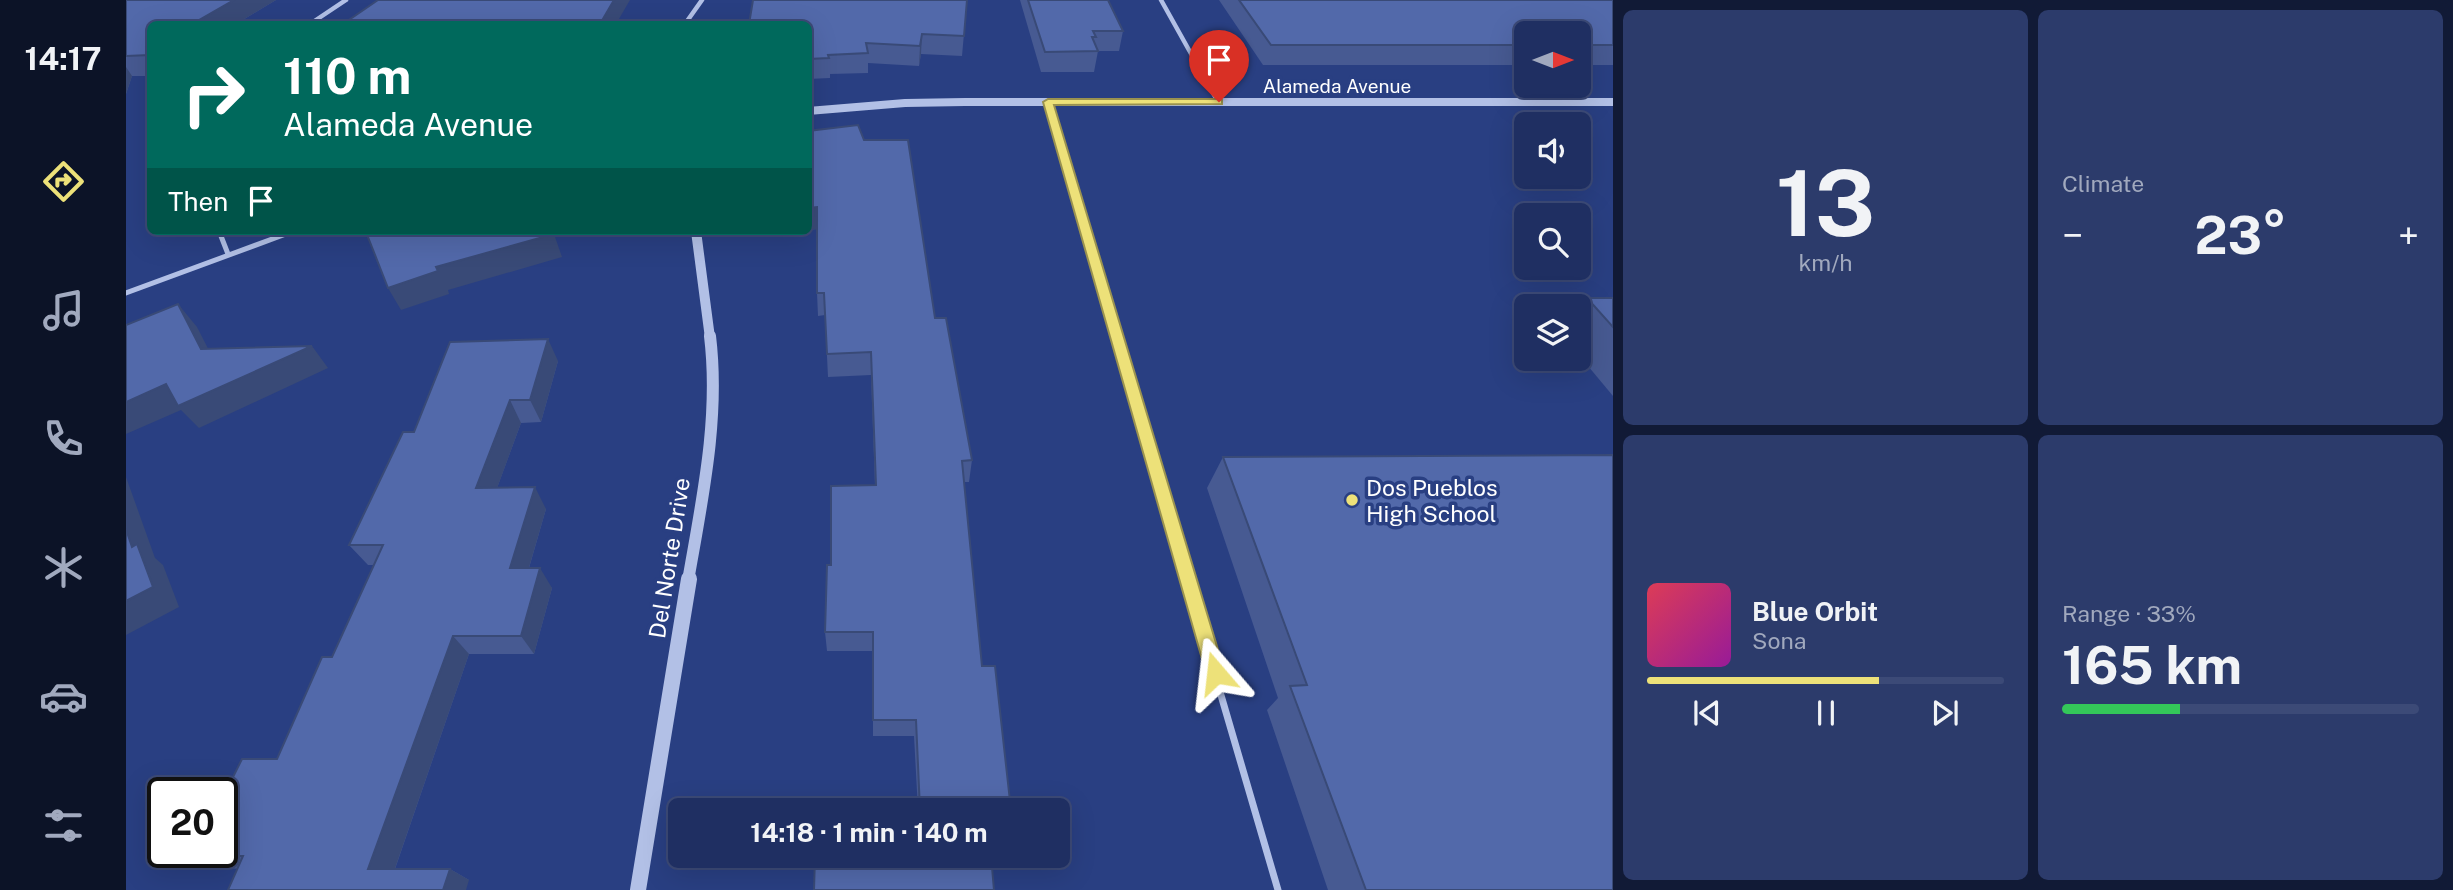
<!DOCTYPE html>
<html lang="en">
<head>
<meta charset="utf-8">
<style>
  :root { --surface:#1f2f62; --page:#2c3b6b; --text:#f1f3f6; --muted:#a1a9be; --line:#3c4a77; --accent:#ede179 }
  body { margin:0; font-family:"Public Sans",sans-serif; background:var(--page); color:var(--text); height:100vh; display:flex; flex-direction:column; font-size:26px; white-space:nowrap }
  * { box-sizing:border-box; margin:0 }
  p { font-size:23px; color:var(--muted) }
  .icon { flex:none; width:38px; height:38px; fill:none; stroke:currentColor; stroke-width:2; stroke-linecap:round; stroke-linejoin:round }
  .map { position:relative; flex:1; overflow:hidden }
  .drawer { display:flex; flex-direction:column; gap:10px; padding:10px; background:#111a36; width:840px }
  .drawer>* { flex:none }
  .hud { position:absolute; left:21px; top:21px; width:665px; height:214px; border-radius:10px; box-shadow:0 7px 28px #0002,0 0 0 2px var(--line); background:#00695c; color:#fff; overflow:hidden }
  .needle { width:46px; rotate:90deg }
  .tools { position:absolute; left:1388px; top:21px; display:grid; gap:14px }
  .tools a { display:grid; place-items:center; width:77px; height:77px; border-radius:10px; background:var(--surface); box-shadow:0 7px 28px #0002,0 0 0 2px var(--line); font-size:35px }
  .speed { position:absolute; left:21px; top:777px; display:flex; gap:14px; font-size:35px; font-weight:700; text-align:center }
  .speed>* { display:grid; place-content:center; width:91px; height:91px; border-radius:50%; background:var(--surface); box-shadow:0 7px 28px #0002,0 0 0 2px var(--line); line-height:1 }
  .speed .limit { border:4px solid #111; border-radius:10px; background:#fff; color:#111 }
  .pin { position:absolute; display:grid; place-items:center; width:60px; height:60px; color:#fff; margin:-72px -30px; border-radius:50% 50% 50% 0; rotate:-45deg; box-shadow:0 0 7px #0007 }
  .pin .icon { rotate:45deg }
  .me { position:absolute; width:77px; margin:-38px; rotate:343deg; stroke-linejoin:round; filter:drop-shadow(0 0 5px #0008) }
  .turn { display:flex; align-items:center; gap:24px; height:147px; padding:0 21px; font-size:32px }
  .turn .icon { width:91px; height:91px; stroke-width:2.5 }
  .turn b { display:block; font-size:49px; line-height:60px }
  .then { display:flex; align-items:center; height:66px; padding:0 21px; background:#0003; gap:14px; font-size:26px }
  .big { font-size:52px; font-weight:700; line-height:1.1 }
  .drawer .widget { flex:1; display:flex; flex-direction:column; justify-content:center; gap:10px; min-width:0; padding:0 24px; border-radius:10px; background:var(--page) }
  .drawer .dial { align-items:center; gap:0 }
  .dial b { font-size:91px; line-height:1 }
  .song { display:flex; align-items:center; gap:21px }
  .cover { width:84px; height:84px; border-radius:10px; background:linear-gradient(135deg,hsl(350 70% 55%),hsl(300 70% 35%)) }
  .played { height:7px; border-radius:4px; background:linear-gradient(90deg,var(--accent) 65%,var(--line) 65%) }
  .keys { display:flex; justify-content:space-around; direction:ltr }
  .heat { display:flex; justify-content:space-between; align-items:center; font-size:38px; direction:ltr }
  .charge { height:10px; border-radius:5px; background:linear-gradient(90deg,#34c759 33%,var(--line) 0) }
  .drawer .tiles { flex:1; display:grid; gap:10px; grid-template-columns:repeat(2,1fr) }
  .trip { position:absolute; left:542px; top:798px; width:402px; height:70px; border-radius:10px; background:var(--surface); box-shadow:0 7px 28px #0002,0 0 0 2px var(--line); font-weight:700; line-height:70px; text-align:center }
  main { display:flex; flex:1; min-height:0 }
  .tab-bar { display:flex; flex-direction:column; width:126px; justify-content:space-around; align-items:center; background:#0c1327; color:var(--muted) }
  .tab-bar .icon { width:49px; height:49px }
  .tab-bar .on { color:var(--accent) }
  .tab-bar b { font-size:32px; color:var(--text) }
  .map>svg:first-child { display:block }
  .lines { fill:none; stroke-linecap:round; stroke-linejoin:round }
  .service-far3 { stroke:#b2c0e6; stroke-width:3.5 }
  .service-far2 { stroke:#b2c0e6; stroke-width:4.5 }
  .service-far1 { stroke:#b2c0e6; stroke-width:5 }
  .service { stroke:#b2c0e6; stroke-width:7 }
  .minor-far1 { stroke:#b2c0e6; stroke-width:4.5 }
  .minor { stroke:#b2c0e6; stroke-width:5 }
  .tertiary-far3 { stroke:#b2c0e6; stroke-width:8 }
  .tertiary-far2 { stroke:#b2c0e6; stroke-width:10 }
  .tertiary-far1 { stroke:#b2c0e6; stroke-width:12 }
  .tertiary { stroke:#b2c0e6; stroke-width:16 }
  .wall { fill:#475a92 }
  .shaded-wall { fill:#394a77 }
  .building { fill:#5269aa; stroke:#394a77; stroke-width:2 }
  .route { fill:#ede179; stroke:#9a924f; stroke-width:2 }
  .poi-dot { fill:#ede179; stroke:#293f82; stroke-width:2.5 }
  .labels { text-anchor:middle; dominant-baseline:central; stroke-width:7; stroke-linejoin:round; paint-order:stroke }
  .far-street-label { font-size:19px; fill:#fff; stroke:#293f82 }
  .poi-label { font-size:23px; fill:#fff; stroke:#293f82; text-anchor:start }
  .street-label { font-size:23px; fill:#fff; stroke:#293f82 }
</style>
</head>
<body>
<main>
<nav class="tab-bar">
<b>14:17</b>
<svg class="icon on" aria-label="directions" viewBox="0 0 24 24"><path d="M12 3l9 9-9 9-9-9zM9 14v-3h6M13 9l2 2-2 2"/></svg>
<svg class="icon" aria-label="music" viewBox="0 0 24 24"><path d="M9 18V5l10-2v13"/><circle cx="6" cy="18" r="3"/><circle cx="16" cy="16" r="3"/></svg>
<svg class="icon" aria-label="phone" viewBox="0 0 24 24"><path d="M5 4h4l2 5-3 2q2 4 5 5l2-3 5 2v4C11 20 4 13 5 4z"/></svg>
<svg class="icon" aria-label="climate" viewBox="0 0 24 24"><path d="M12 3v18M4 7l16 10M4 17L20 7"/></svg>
<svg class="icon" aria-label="car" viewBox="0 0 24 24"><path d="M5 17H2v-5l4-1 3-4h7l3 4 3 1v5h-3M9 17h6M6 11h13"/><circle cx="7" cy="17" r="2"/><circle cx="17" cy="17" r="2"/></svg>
<svg class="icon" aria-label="filters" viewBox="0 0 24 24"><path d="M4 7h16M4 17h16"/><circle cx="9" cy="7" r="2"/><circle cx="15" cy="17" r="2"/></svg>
</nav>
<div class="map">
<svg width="1487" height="890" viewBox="0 0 1487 890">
  <rect width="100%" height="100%" fill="#293f82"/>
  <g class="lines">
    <path class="service-far3" d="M922 102 936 149"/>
    <path class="service-far2" d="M935 147 991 338"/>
    <path class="service-far1" d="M990 336 1062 581"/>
    <path class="service" d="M1061 579 1152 890"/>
    <g class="minor-far1">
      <path d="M1035 0 1092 102"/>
      <path d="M184 24 220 0"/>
      <path d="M559 24 576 0"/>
    </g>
    <g class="minor">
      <path d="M93 231 102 254"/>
      <path d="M0 293 168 231"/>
    </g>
    <path class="tertiary-far3" d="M682 111 779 103 839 102H1487"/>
    <path class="tertiary-far2" d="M570 231 584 338"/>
    <path class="tertiary-far1" d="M562 581C576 500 594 418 584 336"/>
    <path class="tertiary" d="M512 890 563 579"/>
  </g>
  <g class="wall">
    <path d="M0 0H150L110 24H24V76H6L0 94Z"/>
    <path d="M841 0 836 56 795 54 793 66 742 63V73L704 74V78L682 79V24Z"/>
    <path d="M894 0H982L997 31 993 51H972L968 72H915Z"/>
    <path d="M1093 0H1487V65H1452V33H1400V65H1137Z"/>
    <path d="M682 131 809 318 846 460 843 482H838L856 666 885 810H792L788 736H747V651H701L699 632 705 565 749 486 745 375 702 377 699 315 692 316 691 293V229L682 230Z"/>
    <path d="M1461 298H1487V396L1452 354V308Z"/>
    <path d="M432 361 415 422 395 423 371 488 420 509 403 568 426 588 408 654H343L269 869H324L343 880 99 868 68 856 151 759 206 657 248 565H242L223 545 288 432Z"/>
    <path d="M1097 457 1487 890H1202L1141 710 1152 698 1081 488Z"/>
  </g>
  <g class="shaded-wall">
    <path d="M108 0H150L110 24H66Z"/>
    <path d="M488 0H504L490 24H474Z"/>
    <path d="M796 34 795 54 793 66 794 46Z"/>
    <path d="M0 67 6 76 0 94Z"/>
    <path d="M691 207 692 229 682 230V208Z"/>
    <path d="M428 234 436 257 322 290 323 294 275 310 262 288 310 267Z"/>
    <path d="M52 304 71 327 94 372 75 349Z"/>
    <path d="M422 339 432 361 415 422 404 400Z"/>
    <path d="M186 346 202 368 73 428 55 410 0 434V402L40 384Z"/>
    <path d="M384 400 395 423 363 510 350 488Z"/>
    <path d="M0 477 29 558 37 565 53 607 0 635V601L6 547 0 529Z"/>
    <path d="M409 487 420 509 397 588 384 568Z"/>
    <path d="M414 568 426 588 408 654 395 636Z"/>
    <path d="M327 636 343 654 265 880 242 869Z"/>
    <path d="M324 869 343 880 340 890H317Z"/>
  </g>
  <g class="building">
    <path d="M0 0H108L66 24H24V55L0 56Z"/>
    <path d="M252 0H488L474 24H217Z"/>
    <path d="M627 0H841L838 36 796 34 794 46 740 43 742 53 702 55 703 58 682 59V24H623Z"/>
    <path d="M902 0H982L997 31H967L970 37H966L972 51 919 52Z"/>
    <path d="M1113 0H1487V45H1452V33H1400V45H1145Z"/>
    <path d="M732 125 738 140H782L809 318H820L846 460 836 461 856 666H869L885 810H794L790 720H747V632H699L701 565H705V486L750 485 745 352 701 354 698 293H691V207L682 208V131Z"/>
    <path d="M244 231H427L428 234 310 267 312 271 262 288 240 232Z"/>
    <path d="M1461 298H1487V327Z"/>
    <path d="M52 304 75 349 186 346 52 406 40 384 0 402V325Z"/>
    <path d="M422 339 404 400H384L350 488 409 487 384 568H414L395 636H327L242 869H324L317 890H102L117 856H68L70 852H96V799L116 759H151L196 657H206L257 545H223L277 432H288L324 342Z"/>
    <path d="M1487 455V890H1240L1164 686 1181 685 1097 457Z"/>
    <path d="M0 529 6 547 11 544 27 587 0 601Z"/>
    <path d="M689 856H865L868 890H688Z"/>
  </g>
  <path class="route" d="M1093 99 1096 100V104L928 105 1099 673 1096 679 1090 682 1083 679 1080 673 917 102 922 99Z"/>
  <circle class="poi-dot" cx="1226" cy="500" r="7"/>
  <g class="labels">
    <g class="far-street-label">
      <text x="1211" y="86">Alameda Avenue</text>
    </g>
    <g class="poi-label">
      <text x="1240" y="487">Dos Pueblos<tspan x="1240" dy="26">High School</tspan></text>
    </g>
    <g class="street-label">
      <text transform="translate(543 558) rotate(-81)">Del Norte Drive</text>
    </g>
  </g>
</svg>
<div class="tools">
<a><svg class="needle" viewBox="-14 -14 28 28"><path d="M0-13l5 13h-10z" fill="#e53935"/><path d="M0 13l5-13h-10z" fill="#a1a9be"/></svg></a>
<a><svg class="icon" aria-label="sound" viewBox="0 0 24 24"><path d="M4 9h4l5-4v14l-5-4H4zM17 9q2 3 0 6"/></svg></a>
<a><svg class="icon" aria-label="search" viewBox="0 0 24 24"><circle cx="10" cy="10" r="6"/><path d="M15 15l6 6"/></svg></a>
<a><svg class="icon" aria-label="layers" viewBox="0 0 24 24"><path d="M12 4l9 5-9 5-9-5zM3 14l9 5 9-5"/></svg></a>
</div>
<div class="speed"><div class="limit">20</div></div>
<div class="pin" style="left:1093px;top:102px;background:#d93025"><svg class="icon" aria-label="arrive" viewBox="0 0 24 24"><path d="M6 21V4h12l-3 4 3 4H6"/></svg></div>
<svg class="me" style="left:1090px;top:673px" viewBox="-20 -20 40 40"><path d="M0-17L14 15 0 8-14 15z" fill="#ede179" stroke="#fff" stroke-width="4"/></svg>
<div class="trip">14:18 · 1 min · 140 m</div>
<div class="hud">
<div class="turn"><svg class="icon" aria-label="right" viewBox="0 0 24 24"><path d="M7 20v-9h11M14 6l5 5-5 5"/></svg><div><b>110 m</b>Alameda Avenue</div></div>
<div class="then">Then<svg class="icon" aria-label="arrive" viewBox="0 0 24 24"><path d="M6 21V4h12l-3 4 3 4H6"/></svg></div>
</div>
</div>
<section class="drawer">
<div class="tiles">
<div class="widget dial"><b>13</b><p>km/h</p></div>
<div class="widget"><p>Climate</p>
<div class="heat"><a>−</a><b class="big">23°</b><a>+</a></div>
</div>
<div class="widget">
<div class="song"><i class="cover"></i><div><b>Blue Orbit</b><p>Sona</p></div></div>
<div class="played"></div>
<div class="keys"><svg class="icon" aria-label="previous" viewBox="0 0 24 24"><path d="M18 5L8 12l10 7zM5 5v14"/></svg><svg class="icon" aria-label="pause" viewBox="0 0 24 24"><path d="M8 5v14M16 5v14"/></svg><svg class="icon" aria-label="next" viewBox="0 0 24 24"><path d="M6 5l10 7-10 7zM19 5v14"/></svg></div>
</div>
<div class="widget"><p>Range · 33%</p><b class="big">165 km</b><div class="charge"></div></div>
</div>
</section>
</main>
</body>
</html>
